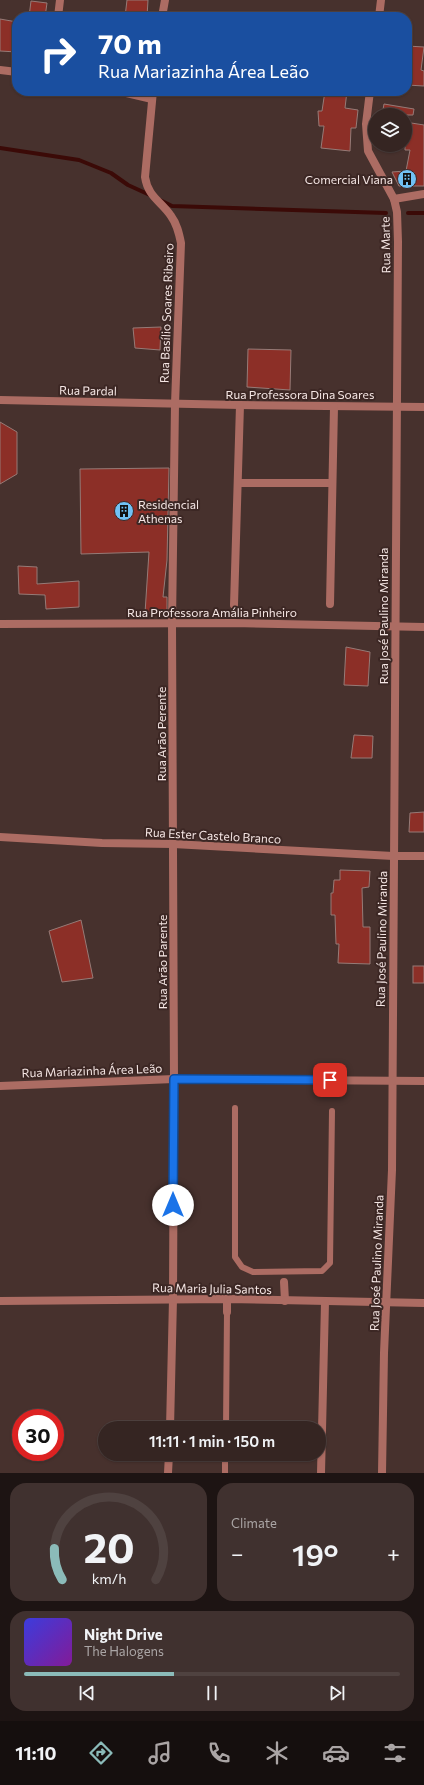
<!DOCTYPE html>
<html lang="en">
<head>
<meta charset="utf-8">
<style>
  :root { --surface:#352522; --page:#40312f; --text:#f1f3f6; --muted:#aaa5a5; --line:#4f4240; --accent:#8bbbb9 }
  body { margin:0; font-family:Commissioner,sans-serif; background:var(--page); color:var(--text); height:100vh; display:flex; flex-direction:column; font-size:15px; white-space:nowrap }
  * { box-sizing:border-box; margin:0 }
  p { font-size:13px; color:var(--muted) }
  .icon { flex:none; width:22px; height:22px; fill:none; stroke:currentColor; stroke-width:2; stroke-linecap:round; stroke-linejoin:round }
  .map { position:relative; height:1473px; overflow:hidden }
  .panel { display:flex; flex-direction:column; gap:10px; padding:10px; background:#1d1413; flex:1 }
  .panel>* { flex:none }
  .banner { position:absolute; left:12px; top:12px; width:400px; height:84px; border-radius:16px; box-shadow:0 1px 3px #0004,0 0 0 1px var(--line); background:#1a4fa0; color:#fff; overflow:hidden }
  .fabs { position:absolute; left:368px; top:108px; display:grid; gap:8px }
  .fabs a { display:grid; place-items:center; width:44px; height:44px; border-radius:50%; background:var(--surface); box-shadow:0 1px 3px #0004,0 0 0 1px var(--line); font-size:20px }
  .speed { position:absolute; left:12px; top:1409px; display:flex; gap:8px; font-size:20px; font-weight:700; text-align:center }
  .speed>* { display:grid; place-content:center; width:52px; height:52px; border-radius:50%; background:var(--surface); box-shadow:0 1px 3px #0004,0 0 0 1px var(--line); line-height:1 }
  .speed .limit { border:6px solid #d22; background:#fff; color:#111 }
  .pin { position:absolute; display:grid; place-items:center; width:34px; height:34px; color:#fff; margin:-17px; border-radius:8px; box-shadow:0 2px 6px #0006 }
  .me { position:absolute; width:44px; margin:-22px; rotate:0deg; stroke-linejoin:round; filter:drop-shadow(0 0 3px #0008) }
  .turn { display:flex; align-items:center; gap:14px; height:84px; padding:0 20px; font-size:18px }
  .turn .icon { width:52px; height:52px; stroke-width:2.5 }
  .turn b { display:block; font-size:28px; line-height:34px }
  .big { font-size:30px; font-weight:600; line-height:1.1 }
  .panel .tile { flex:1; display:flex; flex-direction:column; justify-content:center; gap:6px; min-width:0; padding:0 14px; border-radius:16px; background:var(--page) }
  .panel .dial { align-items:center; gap:0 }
  .dial svg { height:104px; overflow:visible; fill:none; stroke:var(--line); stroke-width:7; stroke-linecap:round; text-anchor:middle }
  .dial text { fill:var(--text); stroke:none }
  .song { display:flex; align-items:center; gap:12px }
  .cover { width:48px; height:48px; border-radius:6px; background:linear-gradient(135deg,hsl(240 70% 55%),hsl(290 70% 35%)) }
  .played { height:4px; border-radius:2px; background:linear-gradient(90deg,var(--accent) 40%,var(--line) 40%) }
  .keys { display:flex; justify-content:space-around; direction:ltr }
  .heat { display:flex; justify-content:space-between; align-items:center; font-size:22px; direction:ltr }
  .panel .tiles { flex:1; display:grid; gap:10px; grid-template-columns:1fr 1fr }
  .tile:last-child { grid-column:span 2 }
  .trip { position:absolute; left:98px; top:1421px; width:228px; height:40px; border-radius:20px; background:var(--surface); box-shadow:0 1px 3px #0004,0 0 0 1px var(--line); font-weight:600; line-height:40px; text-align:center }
  .menu { display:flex; height:64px; justify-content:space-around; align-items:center; background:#150f0e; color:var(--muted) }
  .menu .icon { width:28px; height:28px }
  .menu .selected { color:var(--accent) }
  .menu b { font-size:18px; color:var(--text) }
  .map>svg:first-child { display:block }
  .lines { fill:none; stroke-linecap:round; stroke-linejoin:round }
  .stream { stroke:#3b0a07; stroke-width:4 }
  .building { fill:#8c2f27; stroke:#967b77 }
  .lane { stroke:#ac6c63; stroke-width:6 }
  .street { stroke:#ac6c63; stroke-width:8 }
  .route-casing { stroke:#114b97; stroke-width:10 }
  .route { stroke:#1a73e8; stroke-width:7 }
  .labels { text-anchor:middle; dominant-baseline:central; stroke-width:4; stroke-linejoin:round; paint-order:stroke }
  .poi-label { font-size:12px; fill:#f5e6e4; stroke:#3c2724; text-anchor:end }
  .street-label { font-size:12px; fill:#f5e6e4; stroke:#3c2724 }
</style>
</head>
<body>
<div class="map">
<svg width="424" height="1473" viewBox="0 0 424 1473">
  <rect width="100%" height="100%" fill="#47312d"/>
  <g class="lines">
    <g class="stream">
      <path d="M0 148 79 160 111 173 128 185 152 196"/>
      <path d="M160 200 172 206 386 213"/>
      <path d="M408 213H424"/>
    </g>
  </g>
  <g class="building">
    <path d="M127 0H148L147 17H125Z"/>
    <path d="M31 1 47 3 45 17H29Z"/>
    <path d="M0 19 17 22V52L0 51Z"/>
    <path d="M407 46 424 47 421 70 424 71V86L407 85Z"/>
    <path d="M325 91H347L345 108 358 110 356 128H351L350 151 321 148 324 126H319L318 111H322Z"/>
    <path d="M384 104 414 109 413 115H382Z"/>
    <path d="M405 122 424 125V186H399L392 172 406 171 410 150H405Z"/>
    <path d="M161 327 160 350 135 348 133 328Z"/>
    <path d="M248 349 291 350 290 390 247 387Z"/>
    <path d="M0 422 17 432V474L0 484Z"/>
    <path d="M169 468 167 560 163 597H167V612L145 613 149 552 81 554 80 469Z"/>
    <path d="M18 566 37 567V584L79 581V607L46 609 45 595 19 594Z"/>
    <path d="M346 647 370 652 368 686 344 685Z"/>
    <path d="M354 735 373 736 372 758H351Z"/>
    <path d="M424 812V832H409L410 813Z"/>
    <path d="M340 870 370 871 369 887 362 888 363 927H370V964L338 963 339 944H336L335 915H331V893H333L334 880H340Z"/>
    <path d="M81 920 93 978 62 982 49 931Z"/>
    <rect x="413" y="966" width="11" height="17"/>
  </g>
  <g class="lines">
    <g class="lane">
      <path d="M235 1108V1257L242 1267 253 1272 322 1271 330 1263 332 1111"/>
      <path d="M226 1428 227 1312"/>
      <path d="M225 1473V1454"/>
    </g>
    <g class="street">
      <path d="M58 17 60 0"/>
      <path d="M162 17 165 0"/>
      <path d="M379 17 381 0"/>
      <path d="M0 70 17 72"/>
      <path d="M118 91 152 99"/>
      <path d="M153 91 145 177C148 197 161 201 171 216 177 224 179 233 181 243L175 404 172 623 174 1079 173 1299 170 1428"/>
      <path d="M370 91 366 124 368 151 394 199 397 212 398 242 392 1170 384 1353 382 1473"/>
      <path d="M394 199 424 194"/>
      <path d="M0 400 240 405 424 407"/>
      <path d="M238 483H332"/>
      <path d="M330 604 334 407"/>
      <path d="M234 605 240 405"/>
      <path d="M0 624 233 623 424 627"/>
      <path d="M0 837 102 843 173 844 393 856H424"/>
      <path d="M0 1086 174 1079 424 1081"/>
      <path d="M284 1282 285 1301"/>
      <path d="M0 1301 227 1299 424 1303"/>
      <path d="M227 1312V1299"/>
      <path d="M168 1473 169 1454"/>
      <path d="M321 1473 325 1302"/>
    </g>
  </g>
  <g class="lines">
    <defs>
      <path id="route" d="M173 1205 174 1079 330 1080"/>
    </defs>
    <use href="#route" class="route-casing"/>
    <use href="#route" class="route"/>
  </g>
  <defs>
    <symbol id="building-disc" viewBox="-11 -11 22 22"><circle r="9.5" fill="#71c1f4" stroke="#3c2724"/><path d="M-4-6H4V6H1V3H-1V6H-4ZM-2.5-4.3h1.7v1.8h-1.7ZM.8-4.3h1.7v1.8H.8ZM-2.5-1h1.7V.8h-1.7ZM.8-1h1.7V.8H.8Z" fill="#111"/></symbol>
  </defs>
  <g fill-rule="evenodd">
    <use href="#building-disc" x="396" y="168" width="22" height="22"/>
    <use href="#building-disc" x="113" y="500" width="22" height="22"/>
  </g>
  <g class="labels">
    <g class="poi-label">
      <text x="393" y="179">Comercial Viana</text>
      <text x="138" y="504" text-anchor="start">Residencial<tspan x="138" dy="14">Athenas</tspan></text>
    </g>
    <g class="street-label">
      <text transform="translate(385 245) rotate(-91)">Rua Marte</text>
      <text transform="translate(166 313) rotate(-88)">Rua Basílio Soares Ribeiro</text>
      <text transform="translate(88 390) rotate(1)">Rua Pardal</text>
      <text x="300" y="394">Rua Professora Dina Soares</text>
      <text x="212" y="612">Rua Professora Amália Pinheiro</text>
      <text transform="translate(383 616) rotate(-90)">Rua José Paulino Miranda</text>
      <text transform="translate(161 734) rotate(-90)">Rua Arão Perente</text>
      <text transform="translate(213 835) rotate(3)">Rua Ester Castelo Branco</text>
      <text transform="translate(381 939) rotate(-89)">Rua José Paulino Miranda</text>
      <text transform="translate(162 962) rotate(-90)">Rua Arão Parente</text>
      <text transform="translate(92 1070) rotate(-2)">Rua Mariazinha Área Leão</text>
      <text transform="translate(376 1263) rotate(-88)">Rua José Paulino Miranda</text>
      <text transform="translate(212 1288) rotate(1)">Rua Maria Julia Santos</text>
    </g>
  </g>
</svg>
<div class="fabs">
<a><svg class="icon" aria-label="layers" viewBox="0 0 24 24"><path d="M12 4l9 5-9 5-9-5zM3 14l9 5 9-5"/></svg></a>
</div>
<div class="speed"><div class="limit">30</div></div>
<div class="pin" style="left:330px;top:1080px;background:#d93025"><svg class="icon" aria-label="arrive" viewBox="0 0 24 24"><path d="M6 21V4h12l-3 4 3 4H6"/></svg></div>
<svg class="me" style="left:173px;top:1205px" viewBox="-20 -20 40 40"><circle r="19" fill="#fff"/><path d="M0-13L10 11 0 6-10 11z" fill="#1a73e8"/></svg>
<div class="trip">11:11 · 1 min · 150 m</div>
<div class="banner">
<div class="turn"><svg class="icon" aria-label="right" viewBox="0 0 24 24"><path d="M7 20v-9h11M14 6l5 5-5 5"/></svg><div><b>70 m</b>Rua Mariazinha Área Leão</div></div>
</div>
</div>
<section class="panel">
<div class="tiles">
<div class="tile dial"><svg viewBox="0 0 100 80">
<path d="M14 69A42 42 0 1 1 86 69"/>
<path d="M14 69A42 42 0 0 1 8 45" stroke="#8bbbb9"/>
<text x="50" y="56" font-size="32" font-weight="700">20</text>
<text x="50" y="72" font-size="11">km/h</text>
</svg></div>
<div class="tile"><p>Climate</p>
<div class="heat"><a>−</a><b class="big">19°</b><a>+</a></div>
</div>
<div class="tile">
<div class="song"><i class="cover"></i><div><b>Night Drive</b><p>The Halogens</p></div></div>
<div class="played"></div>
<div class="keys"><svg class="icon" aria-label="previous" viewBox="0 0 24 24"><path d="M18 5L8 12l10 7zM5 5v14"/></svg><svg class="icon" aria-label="pause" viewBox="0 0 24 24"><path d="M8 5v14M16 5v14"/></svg><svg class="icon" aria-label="next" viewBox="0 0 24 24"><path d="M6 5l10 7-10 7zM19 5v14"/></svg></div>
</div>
</div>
</section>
<nav class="menu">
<b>11:10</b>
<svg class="icon selected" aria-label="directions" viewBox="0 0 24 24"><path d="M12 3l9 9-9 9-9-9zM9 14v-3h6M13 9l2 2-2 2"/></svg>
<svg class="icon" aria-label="music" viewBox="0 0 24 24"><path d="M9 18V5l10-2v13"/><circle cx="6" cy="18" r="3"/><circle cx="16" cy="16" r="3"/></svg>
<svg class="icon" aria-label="phone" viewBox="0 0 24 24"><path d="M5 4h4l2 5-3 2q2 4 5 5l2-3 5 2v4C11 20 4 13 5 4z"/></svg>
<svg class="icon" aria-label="climate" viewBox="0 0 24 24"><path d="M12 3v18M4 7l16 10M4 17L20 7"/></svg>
<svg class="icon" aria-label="car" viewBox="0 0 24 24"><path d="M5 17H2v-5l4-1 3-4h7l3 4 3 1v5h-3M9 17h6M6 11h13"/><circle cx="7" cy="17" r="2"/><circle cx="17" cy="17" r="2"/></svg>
<svg class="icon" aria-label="filters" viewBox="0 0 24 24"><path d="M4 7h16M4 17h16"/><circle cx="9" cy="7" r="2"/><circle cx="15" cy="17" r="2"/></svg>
</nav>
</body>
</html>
